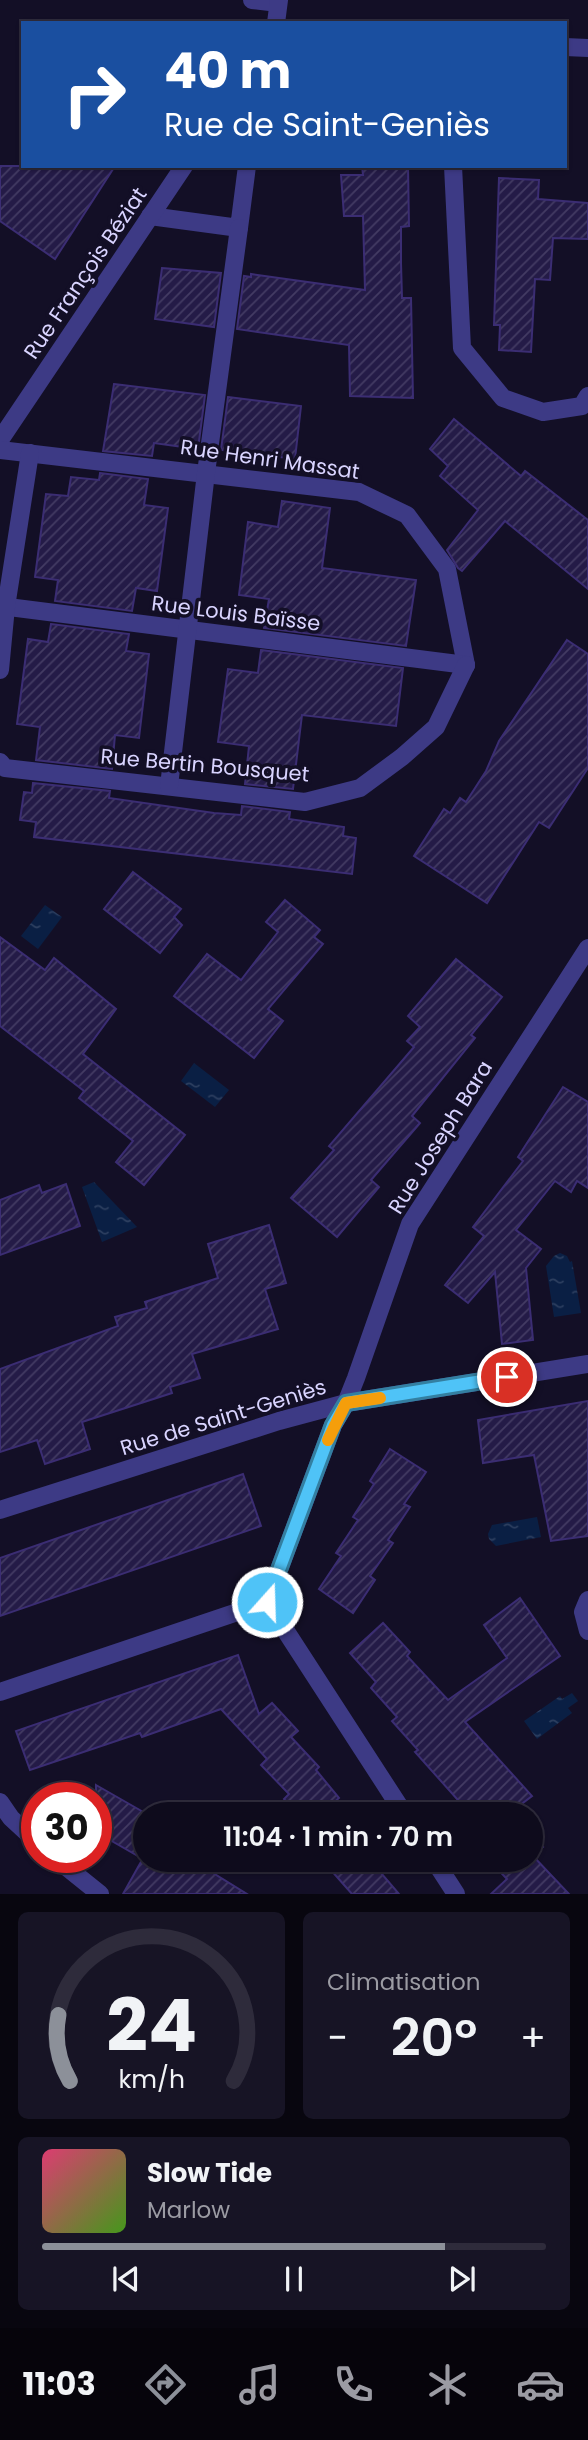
<!DOCTYPE html>
<html lang="fr">
<head>
<meta charset="utf-8">
<style>
  :root { --surface:#0e0b1c; --page:#171425; --text:#f1f3f6; --muted:#9b9ba3; --line:#2e2b3b; --accent:#8c9099 }
  body { margin:0; font-family:Poppins,sans-serif; background:var(--page); color:var(--text); height:100vh; display:flex; flex-direction:column; font-size:26px; white-space:nowrap }
  * { box-sizing:border-box; margin:0 }
  p { font-size:23px; color:var(--muted) }
  .icon { flex:none; width:38px; height:38px; fill:none; stroke:currentColor; stroke-width:2; stroke-linecap:round; stroke-linejoin:round }
  .map { position:relative; height:1894px; overflow:hidden }
  .sheet { display:flex; flex-direction:column; gap:18px; padding:18px; background:#08060f; flex:1 }
  .sheet>* { flex:none }
  .top-card { position:absolute; left:21px; top:21px; width:546px; height:147px; border-radius:0px; box-shadow:0 2px 5px #0004,0 0 0 2px var(--line); background:#1a4fa0; color:#fff; overflow:hidden }
  .speed { position:absolute; left:21px; top:1782px; display:flex; gap:14px; font-size:35px; font-weight:700; text-align:center }
  .speed>* { display:grid; place-content:center; width:91px; height:91px; border-radius:50%; background:var(--surface); box-shadow:0 2px 5px #0004,0 0 0 2px var(--line); line-height:1 }
  .speed .limit { border:10px solid #d22; background:#fff; color:#111 }
  .pin { position:absolute; display:grid; place-items:center; width:60px; height:60px; color:#fff; margin:-30px; border:4px solid #fff; border-radius:50%; box-shadow:0 2px 7px #0007 }
  .me { position:absolute; width:77px; margin:-38px; rotate:20deg; stroke-linejoin:round; filter:drop-shadow(0 0 5px #0008) }
  .turn { display:flex; align-items:center; gap:24px; height:147px; padding:0 28px; font-size:32px }
  .turn .icon { width:91px; height:91px; stroke-width:2.5 }
  .turn b { display:block; font-size:49px; line-height:60px }
  .big { font-size:52px; font-weight:600; line-height:1.1 }
  .sheet .widget { flex:1; display:flex; flex-direction:column; justify-content:center; gap:10px; min-width:0; padding:0 24px; border-radius:10px; background:var(--page) }
  .sheet .dial { align-items:center; gap:0 }
  .dial svg { height:182px; overflow:visible; fill:none; stroke:var(--line); stroke-width:7; stroke-linecap:round; text-anchor:middle }
  .dial text { fill:var(--text); stroke:none }
  .song { display:flex; align-items:center; gap:21px }
  .cover { width:84px; height:84px; border-radius:10px; background:linear-gradient(135deg,hsl(340 70% 55%),hsl(100 70% 35%)) }
  .played { height:7px; border-radius:4px; background:linear-gradient(90deg,var(--accent) 80%,var(--line) 80%) }
  .keys { display:flex; justify-content:space-around; direction:ltr }
  .heat { display:flex; justify-content:space-between; align-items:center; font-size:38px; direction:ltr }
  .sheet .tiles { flex:1; display:grid; gap:18px; grid-template-columns:1fr 1fr }
  .widget:last-child { grid-column:span 2 }
  .trip { position:absolute; left:133px; top:1802px; width:410px; height:70px; border-radius:35px; background:var(--surface); box-shadow:0 2px 5px #0004,0 0 0 2px var(--line); font-weight:600; line-height:70px; text-align:center }
  .menu { display:flex; height:112px; justify-content:space-around; align-items:center; background:#06040b; color:var(--muted) }
  .menu .icon { width:49px; height:49px }
  .menu .on { color:var(--accent) }
  .menu b { font-size:32px; color:var(--text) }
  .map>svg:first-child { display:block }
  .water { fill:url(#water-ripples) }
  .building { fill:url(#building-hatch); stroke:#3b2d73; stroke-width:2 }
  .lines { fill:none; stroke-linecap:round; stroke-linejoin:round }
  .minor { stroke:#3d3a85; stroke-width:18 }
  .route-casing { stroke:#337fa1; stroke-width:18 }
  .route { stroke:#4fc3f7; stroke-width:12 }
  .slow { stroke:#f59e0b; stroke-width:12 }
  .labels { text-anchor:middle; dominant-baseline:central; stroke-width:7; stroke-linejoin:round; paint-order:stroke }
  .street-label { font-size:21px; fill:#d9d4ff; stroke:#130f26 }
</style>
</head>
<body>
<div class="map">
<svg width="588" height="1894" viewBox="0 0 588 1894">
  <defs>
    <pattern id="water-ripples" width="26" height="14" patternUnits="userSpaceOnUse" patternTransform="scale(1.75)"><rect width="26" height="14" fill="#0a1f44"/><path d="M2 4q2-2 4 0t4 0M15 11q2-2 4 0t4 0" fill="none" stroke="#2d3f60"/></pattern>
    <pattern id="building-hatch" width="6" height="6" patternUnits="userSpaceOnUse" patternTransform="scale(1.75)"><rect width="6" height="6" fill="#241b47"/><path d="M-1 1l2-2M0 6l6-6M5 7l2-2" fill="none" stroke="#433b63"/></pattern>
  </defs>
  <rect width="100%" height="100%" fill="#130f26"/>
  <g class="water">
    <path d="M45 905 62 917 38 949 21 936Z"/>
    <path d="M194 1063 229 1090 215 1107 181 1081Z"/>
    <path d="M94 1182 137 1227 102 1242 82 1187Z"/>
    <path d="M560 1253 567 1256 570 1262 572 1261 581 1313 554 1317 546 1266 554 1256Z"/>
    <path d="M537 1517 541 1537 496 1546 489 1539 488 1534 492 1525Z"/>
    <path d="M572 1693 578 1701 568 1708 572 1713 537 1739 524 1721 560 1696 562 1699Z"/>
  </g>
  <g class="building">
    <path d="M0 166H115L55 259 0 221Z"/>
    <path d="M362 166H408L409 226 401 227V263L402 298H411L413 398 350 396 349 345 237 329 244 276 251 277V274L365 290 363 216H344L341 175H363Z"/>
    <path d="M499 178 539 180 538 199 588 203V239L553 238 550 280 535 279 531 352 499 350 500 325H494Z"/>
    <path d="M162 268 221 273 214 327 155 319Z"/>
    <path d="M114 384 205 395 198 449 154 443 152 456 103 451Z"/>
    <path d="M228 397 301 406 295 459 221 450Z"/>
    <path d="M454 419 521 476 525 471 588 520V589L505 521 462 571 458 568 447 550 478 510 440 476 448 466 430 449Z"/>
    <path d="M100 473 148 479 144 505 168 508 157 591 136 588 132 611 55 601 58 580 35 577 46 494 68 496 71 477 99 480Z"/>
    <path d="M282 501 330 508 322 568 416 580 406 646 264 628 269 599 239 595 248 522 278 527Z"/>
    <path d="M51 624 129 634 126 651 149 654 139 738 115 735 112 769 36 760 40 727 17 724 28 639 48 642Z"/>
    <path d="M567 640 588 654V768L549 828 539 822 487 903 414 856 444 809 450 813 460 798 466 802 486 771 499 741Z"/>
    <path d="M261 650 403 668 396 726 302 715 293 789 245 784 249 746 218 742 228 669 258 673Z"/>
    <path d="M33 783 110 791 109 798 214 813 241 815 242 806 290 812 289 819 344 827 343 836 356 838 352 874 34 837 36 822 20 820 24 792 32 793Z"/>
    <path d="M133 872 181 909 174 917 182 925 160 953 104 909Z"/>
    <path d="M285 900 320 930 314 937 323 944 268 1009 283 1021 254 1058 174 996 207 954 241 980 278 932 266 922Z"/>
    <path d="M0 937 45 970 54 958 116 1009 83 1054 185 1135 144 1185 116 1162 133 1141 79 1098 84 1091 0 1026Z"/>
    <path d="M456 959 502 997 471 1035 475 1038 412 1116 420 1123 371 1180 379 1187 337 1237 291 1198 334 1150 329 1146 414 1047 407 1041 420 1027 408 1016Z"/>
    <path d="M563 1087 588 1102V1188L577 1181 571 1192 555 1181 516 1230 541 1249 526 1268 533 1340 502 1344 495 1272 468 1303 445 1285 484 1236 473 1227 523 1161 518 1157Z"/>
    <path d="M66 1184 80 1226 0 1255V1200L39 1185 42 1193Z"/>
    <path d="M269 1225 286 1283 265 1289 278 1329 192 1354 200 1378 170 1387 172 1393 82 1422 90 1449 45 1464 37 1440 0 1452V1369L118 1326 115 1317 147 1308 145 1302 218 1278 208 1244Z"/>
    <path d="M588 1401V1536L551 1541 534 1455 483 1463 478 1420Z"/>
    <path d="M390 1449 426 1472 404 1504 410 1507 388 1540 393 1543 370 1576 375 1580 353 1613 319 1589 341 1556 336 1553 358 1520 353 1517 374 1484 370 1481Z"/>
    <path d="M243 1474 261 1526 0 1616V1558Z"/>
    <path d="M520 1598 560 1656 465 1722 532 1796 511 1812 514 1815H459L466 1809 415 1752 418 1750 392 1721 397 1717 371 1688 376 1682 350 1653 383 1623 410 1652 407 1656 448 1700 507 1658 484 1625Z"/>
    <path d="M238 1655 259 1714 272 1703 298 1731 291 1737 319 1767 316 1770 339 1798 320 1815H298L284 1799 289 1794 261 1765 267 1759 221 1709 142 1737 140 1733 30 1770 16 1731Z"/>
    <path d="M96 1785 145 1813V1860L96 1832Z"/>
    <path d="M530 1833 543 1847 533 1856 569 1894H491L507 1879 489 1860H530Z"/>
    <path d="M142 1860H192L247 1894H123Z"/>
    <path d="M322 1860H370L399 1894H352Z"/>
  </g>
  <g class="lines">
    <g class="minor">
      <path d="M252 0 278 3"/>
      <path d="M276 23 279 0"/>
      <path d="M565 47 588 48"/>
      <path d="M453 166 462 348 503 398 543 412 582 406 588 396"/>
      <path d="M150 216 239 228 247 166"/>
      <path d="M0 440 184 166"/>
      <path d="M0 450 359 492 407 515 447 569 466 665"/>
      <path d="M0 606 466 665"/>
      <path d="M0 670 6 607 30 453"/>
      <path d="M0 762 5 768 305 802 360 788 402 757 436 727 466 665"/>
      <path d="M169 786 206 473 239 228"/>
      <path d="M0 1510 279 1421 346 1403 588 1364"/>
      <path d="M588 1600 583 1612 588 1631"/>
      <path d="M0 1692 267 1602"/>
      <path d="M0 1802 11 1818 37 1842"/>
      <path d="M405 1815 267 1602 333 1425 346 1403 356 1378 410 1224 588 948"/>
      <path d="M54 1857 100 1894"/>
      <path d="M434 1860 456 1894"/>
    </g>
  </g>
  <g class="lines">
    <defs>
      <path id="route" d="M267 1602 333 1425 346 1403 507 1377"/>
    </defs>
    <use href="#route" class="route-casing"/>
    <use href="#route" class="route"/>
    <path class="slow" d="M328 1440 346 1403 380 1398"/>
  </g>
  <g class="labels">
    <g class="street-label">
      <text transform="translate(85 273) rotate(-56)">Rue François Béziat</text>
      <text transform="translate(270 459) rotate(8)">Rue Henri Massat</text>
      <text transform="translate(236 613) rotate(7)">Rue Louis Baïsse</text>
      <text transform="translate(205 765) rotate(5)">Rue Bertin Bousquet</text>
      <text transform="translate(440 1137) rotate(-58)">Rue Joseph Bara</text>
      <text transform="translate(223 1417) rotate(-17)">Rue de Saint-Geniès</text>
    </g>
  </g>
</svg>
<div class="speed"><div class="limit">30</div></div>
<div class="pin" style="left:507px;top:1377px;background:#d93025"><svg class="icon" aria-label="arrive" viewBox="0 0 24 24"><path d="M6 21V4h12l-3 4 3 4H6"/></svg></div>
<svg class="me" style="left:267px;top:1602px" viewBox="-20 -20 40 40"><circle r="17" fill="#4fc3f7" stroke="#fff" stroke-width="3"/><path d="M0-11L8 9 0 5-8 9z" fill="#fff"/></svg>
<div class="trip">11:04 · 1 min · 70 m</div>
<div class="top-card">
<div class="turn"><svg class="icon" aria-label="right" viewBox="0 0 24 24"><path d="M7 20v-9h11M14 6l5 5-5 5"/></svg><div><b>40 m</b>Rue de Saint-Geniès</div></div>
</div>
</div>
<section class="sheet">
<div class="tiles">
<div class="widget dial"><svg viewBox="0 0 100 80">
<path d="M14 69A42 42 0 1 1 86 69"/>
<path d="M14 69A42 42 0 0 1 9 40" stroke="#8c9099"/>
<text x="50" y="56" font-size="32" font-weight="700">24</text>
<text x="50" y="72" font-size="11">km/h</text>
</svg></div>
<div class="widget"><p>Climatisation</p>
<div class="heat"><a>−</a><b class="big">20°</b><a>+</a></div>
</div>
<div class="widget">
<div class="song"><i class="cover"></i><div><b>Slow Tide</b><p>Marlow</p></div></div>
<div class="played"></div>
<div class="keys"><svg class="icon" aria-label="previous" viewBox="0 0 24 24"><path d="M18 5L8 12l10 7zM5 5v14"/></svg><svg class="icon" aria-label="pause" viewBox="0 0 24 24"><path d="M8 5v14M16 5v14"/></svg><svg class="icon" aria-label="next" viewBox="0 0 24 24"><path d="M6 5l10 7-10 7zM19 5v14"/></svg></div>
</div>
</div>
</section>
<nav class="menu">
<b>11:03</b>
<svg class="icon on" aria-label="directions" viewBox="0 0 24 24"><path d="M12 3l9 9-9 9-9-9zM9 14v-3h6M13 9l2 2-2 2"/></svg>
<svg class="icon" aria-label="music" viewBox="0 0 24 24"><path d="M9 18V5l10-2v13"/><circle cx="6" cy="18" r="3"/><circle cx="16" cy="16" r="3"/></svg>
<svg class="icon" aria-label="phone" viewBox="0 0 24 24"><path d="M5 4h4l2 5-3 2q2 4 5 5l2-3 5 2v4C11 20 4 13 5 4z"/></svg>
<svg class="icon" aria-label="climate" viewBox="0 0 24 24"><path d="M12 3v18M4 7l16 10M4 17L20 7"/></svg>
<svg class="icon" aria-label="car" viewBox="0 0 24 24"><path d="M5 17H2v-5l4-1 3-4h7l3 4 3 1v5h-3M9 17h6M6 11h13"/><circle cx="7" cy="17" r="2"/><circle cx="17" cy="17" r="2"/></svg>
</nav>
</body>
</html>
